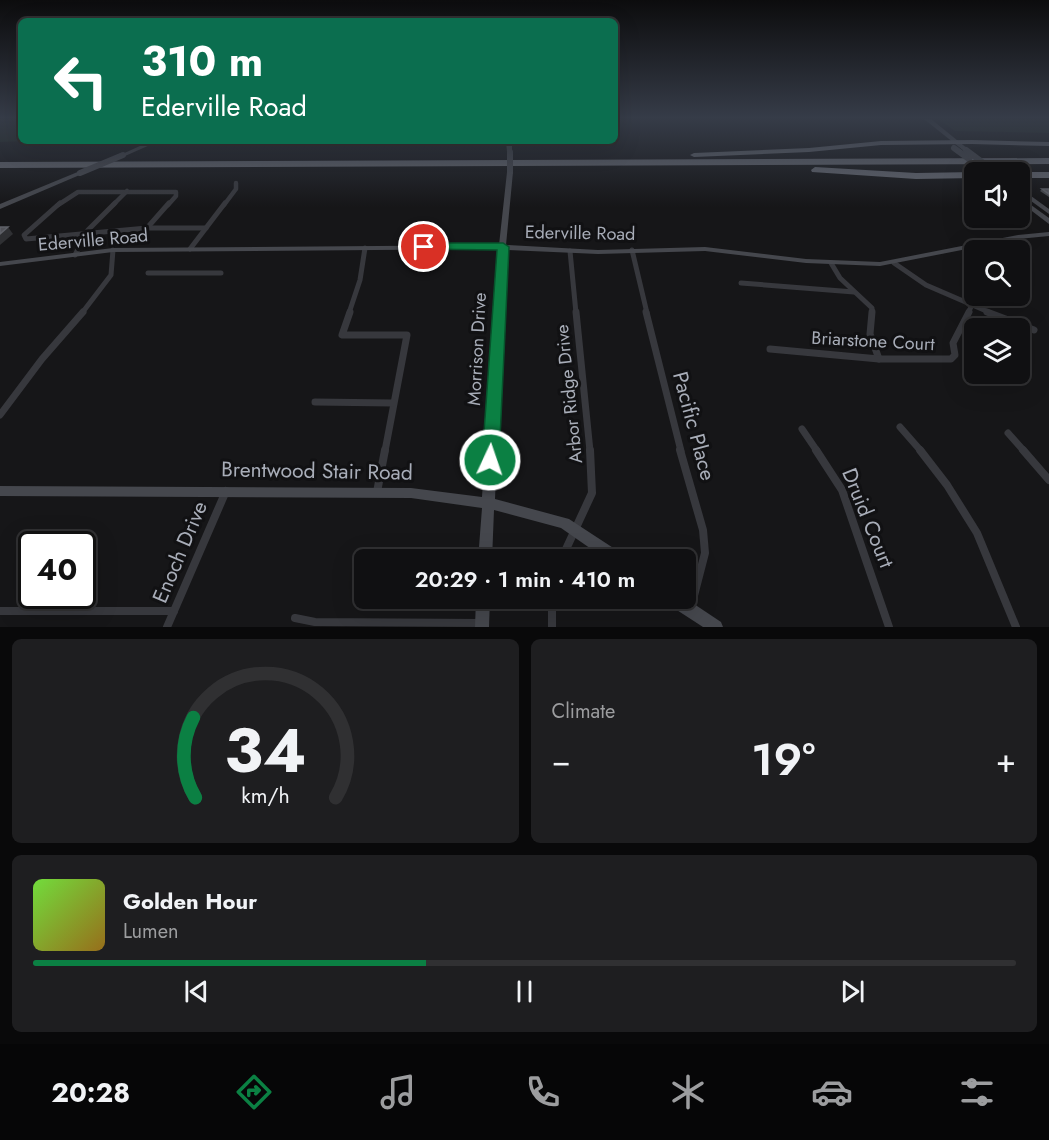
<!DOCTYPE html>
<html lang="en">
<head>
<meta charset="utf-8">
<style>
  :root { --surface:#101012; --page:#1e1e20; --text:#f1f3f6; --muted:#9c9d9f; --line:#303032; --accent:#0b8043 }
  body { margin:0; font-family:Jost,sans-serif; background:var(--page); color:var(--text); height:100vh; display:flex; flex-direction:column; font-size:22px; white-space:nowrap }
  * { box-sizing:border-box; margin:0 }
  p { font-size:20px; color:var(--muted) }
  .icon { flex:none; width:33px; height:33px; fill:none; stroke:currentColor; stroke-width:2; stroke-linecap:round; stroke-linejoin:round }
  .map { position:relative; height:627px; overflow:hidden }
  .details { display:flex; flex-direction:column; gap:12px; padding:12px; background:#09090a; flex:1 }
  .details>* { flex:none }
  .guide { position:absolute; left:18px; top:18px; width:600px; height:126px; border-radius:9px; box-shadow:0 6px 24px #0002,0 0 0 2px var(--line); background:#0b6e4f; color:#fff; overflow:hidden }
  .buttons { position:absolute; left:964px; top:162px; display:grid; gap:12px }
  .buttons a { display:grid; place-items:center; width:66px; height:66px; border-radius:9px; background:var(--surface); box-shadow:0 6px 24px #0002,0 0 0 2px var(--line); font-size:30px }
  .speed { position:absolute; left:18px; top:531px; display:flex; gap:12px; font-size:30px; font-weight:700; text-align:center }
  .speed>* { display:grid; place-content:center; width:78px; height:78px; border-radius:50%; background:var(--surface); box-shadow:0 6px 24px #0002,0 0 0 2px var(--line); line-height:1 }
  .speed .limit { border:3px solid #111; border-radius:9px; background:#fff; color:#111 }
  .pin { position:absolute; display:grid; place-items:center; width:51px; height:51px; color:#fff; margin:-26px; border:3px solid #fff; border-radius:50%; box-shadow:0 2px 6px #0007 }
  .me { position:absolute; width:66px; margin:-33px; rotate:3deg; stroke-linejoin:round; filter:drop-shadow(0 0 4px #0008) }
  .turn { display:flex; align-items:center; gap:21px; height:126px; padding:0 24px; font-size:27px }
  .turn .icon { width:78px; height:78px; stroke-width:2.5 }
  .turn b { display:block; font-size:42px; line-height:51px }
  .big { font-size:45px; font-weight:600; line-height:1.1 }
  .details .card { flex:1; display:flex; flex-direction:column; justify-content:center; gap:9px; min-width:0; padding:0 21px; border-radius:9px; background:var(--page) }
  .details .dial { align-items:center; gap:0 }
  .dial svg { height:156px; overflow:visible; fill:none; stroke:var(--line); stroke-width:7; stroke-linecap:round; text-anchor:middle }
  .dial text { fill:var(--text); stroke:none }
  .song { display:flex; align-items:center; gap:18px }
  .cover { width:72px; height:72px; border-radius:9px; background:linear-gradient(135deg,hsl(100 70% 55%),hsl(40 70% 35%)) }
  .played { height:6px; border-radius:3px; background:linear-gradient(90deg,var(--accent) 40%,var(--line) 40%) }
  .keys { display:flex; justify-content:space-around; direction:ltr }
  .heat { display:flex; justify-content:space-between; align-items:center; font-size:33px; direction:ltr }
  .details .tiles { flex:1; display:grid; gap:12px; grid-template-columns:1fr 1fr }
  .card:last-child { grid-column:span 2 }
  .trip { position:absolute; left:354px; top:549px; width:342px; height:60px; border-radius:9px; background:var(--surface); box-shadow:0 6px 24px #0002,0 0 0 2px var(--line); font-weight:600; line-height:60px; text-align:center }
  .tab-bar { display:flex; height:96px; justify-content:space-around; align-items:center; background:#060607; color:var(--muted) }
  .tab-bar .icon { width:42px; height:42px }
  .tab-bar .active { color:var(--accent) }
  .tab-bar b { font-size:27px; color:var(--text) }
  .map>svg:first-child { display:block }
  .green { fill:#1e261f }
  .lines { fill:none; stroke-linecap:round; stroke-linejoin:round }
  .street-far3 { stroke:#37383d; stroke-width:4.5 }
  .street-far2 { stroke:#37383d; stroke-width:5 }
  .street-far1 { stroke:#37383d; stroke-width:7 }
  .street { stroke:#37383d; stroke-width:8 }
  .secondary { fill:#45474d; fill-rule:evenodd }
  .highway { fill:#63666e; fill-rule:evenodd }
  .secondary-bridge { stroke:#45474d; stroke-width:6 }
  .wall { fill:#47494d }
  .shaded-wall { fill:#2f3033 }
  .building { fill:#525359; stroke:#5f6168; stroke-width:1.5 }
  .route { fill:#0b8043; stroke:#07532c; stroke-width:1.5 }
  .labels { text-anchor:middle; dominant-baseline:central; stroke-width:6; stroke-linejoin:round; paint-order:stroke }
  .street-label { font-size:18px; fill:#a8adb8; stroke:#111113 }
  .near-street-label { font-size:21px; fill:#a8adb8; stroke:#111113 }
</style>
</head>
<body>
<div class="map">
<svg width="1049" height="627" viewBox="0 0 1049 627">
  <rect width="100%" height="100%" fill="#161618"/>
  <g class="green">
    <path d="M0 119H21V141H32L0 142Z"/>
    <path d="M938 119H1049V133L955 131Z"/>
  </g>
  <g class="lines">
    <g class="street-far3">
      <path d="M58 205 78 192H176V196L168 205"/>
      <path d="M113 205 127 191"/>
      <path d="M224 205 236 189V183"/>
    </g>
    <g class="street-far2">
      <path d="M60 203 24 235 26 239 147 228"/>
      <path d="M147 228H206"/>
      <path d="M147 228 169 203"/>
      <path d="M190 249 225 203"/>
      <path d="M632 250 647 313"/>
      <path d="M570 251 576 313"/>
      <path d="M75 255 88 230 115 203"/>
      <path d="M831 263 840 278 872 308V313"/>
      <path d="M894 263 926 285 991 313"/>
      <path d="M148 273H221"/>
      <path d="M741 283 854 292"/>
      <path d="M82 313 111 275 113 250"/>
      <path d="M349 313 360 280 365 248"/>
      <path d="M968 313 972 305"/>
    </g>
    <g class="street-far1">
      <path d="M350 312 342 335H407L385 451"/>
      <path d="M576 312 590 451"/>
      <path d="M646 312 681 451"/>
      <path d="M872 312 870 334 879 359"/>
      <path d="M987 312 1034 330"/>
      <path d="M770 349 879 359H951L955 355 953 343 969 312"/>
      <path d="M315 402 393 403"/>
      <path d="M0 415 42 359 83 312"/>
      <path d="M900 427 921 451"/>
      <path d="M802 429 817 451"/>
      <path d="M1008 433 1024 451"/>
    </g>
    <g class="street">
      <path d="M680 450 703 530 705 553 690 611"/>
      <path d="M816 450 842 490 889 627"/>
      <path d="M920 450 947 485 977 533 1016 627"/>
      <path d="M1023 450 1049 480"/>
      <path d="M377 492 385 450"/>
      <path d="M561 560 592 493 590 450"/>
      <path d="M552 598V627"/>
      <path d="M0 611H174"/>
      <path d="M295 618 315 622 481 623"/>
      <path d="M167 627 226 491"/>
    </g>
    <g class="secondary">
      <path d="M924 119H931L968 149V151H964Z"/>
      <path d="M151 141H159L125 156 120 155Z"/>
      <path d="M506 141H512V153L507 152Z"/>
      <path d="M976 163 988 171 989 172H982L974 166 973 165Z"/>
      <path d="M510 170 513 172 506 245 598 250 705 247 806 259 880 262 1018 235 1049 232V236L1018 239 880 266 806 263 705 251 598 254 506 250 495 499 569 519 624 555 625 560H607L561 528 494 510 492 560H478L482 508 411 498 0 496V486L411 488 482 497 498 249 113 252 0 266V262L113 248 499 245 507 172Z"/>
      <path d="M80 171 82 172V174L0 209V204Z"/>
      <path d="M1020 188 1049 209V214L1020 193Z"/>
      <path d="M1020 197 1049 218V224L1020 202Z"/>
      <path d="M476 598H490L489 627H475Z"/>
      <path d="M664 598H685L721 622 723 627H703L666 603Z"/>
    </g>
    <g class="highway">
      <path d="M972 140 1049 142V146L972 144 881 145 809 152 694 157 690 155 694 153 809 148 881 141Z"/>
      <path d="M1049 158V164L0 168V162Z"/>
      <path d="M815 167 916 173 975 172V178L916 179 812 172 811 170Z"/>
      <rect x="1020" y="172" width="29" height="6"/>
    </g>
    <g class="secondary-bridge">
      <path d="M954 148 969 159"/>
      <path d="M966 150 990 168"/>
      <path d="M510 152V172"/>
      <path d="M80 173 123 155"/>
    </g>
  </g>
  <path class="wall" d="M1042 189H1049V197L1040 191Z"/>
  <path class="shaded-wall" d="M8 227 13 234 0 245V234Z"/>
  <g class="building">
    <path d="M1042 189H1049V194Z"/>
    <path d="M0 227H8L0 234Z"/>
  </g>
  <linearGradient id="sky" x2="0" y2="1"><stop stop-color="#0c0c0d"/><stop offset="0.57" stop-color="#363c48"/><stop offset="1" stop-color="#363c48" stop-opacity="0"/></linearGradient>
  <rect width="1049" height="207" fill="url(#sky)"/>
  <path class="route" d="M424 243H503L509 247 499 460 497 465 490 468 484 465 482 460 497 250 420 249V244Z"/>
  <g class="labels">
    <g class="street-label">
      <text transform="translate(580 233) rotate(1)">Ederville Road</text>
      <text transform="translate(93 240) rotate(-5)">Ederville Road</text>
      <text transform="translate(873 341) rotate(3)">Briarstone Court</text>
      <text transform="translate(477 349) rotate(-87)">Morrison Drive</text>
      <text transform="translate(569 394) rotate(-96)">Arbor Ridge Drive</text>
    </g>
    <g class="near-street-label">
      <text transform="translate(694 426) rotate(75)">Pacific Place</text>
      <text transform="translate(317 471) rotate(1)">Brentwood Stair Road</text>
      <text transform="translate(868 518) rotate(68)">Druid Court</text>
      <text transform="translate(180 552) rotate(-67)">Enoch Drive</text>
    </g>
  </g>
</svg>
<div class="buttons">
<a><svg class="icon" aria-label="sound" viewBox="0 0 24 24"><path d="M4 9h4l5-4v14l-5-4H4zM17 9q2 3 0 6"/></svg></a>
<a><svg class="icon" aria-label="search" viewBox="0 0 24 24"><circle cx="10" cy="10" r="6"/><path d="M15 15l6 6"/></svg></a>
<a><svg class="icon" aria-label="layers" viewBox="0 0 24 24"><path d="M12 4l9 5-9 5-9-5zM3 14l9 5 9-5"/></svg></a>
</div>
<div class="speed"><div class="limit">40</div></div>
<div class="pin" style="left:424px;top:247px;background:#d93025"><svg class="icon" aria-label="arrive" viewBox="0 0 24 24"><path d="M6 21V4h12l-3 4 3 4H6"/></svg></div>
<svg class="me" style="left:490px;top:460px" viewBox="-20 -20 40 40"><circle r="17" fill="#0b8043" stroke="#fff" stroke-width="3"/><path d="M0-11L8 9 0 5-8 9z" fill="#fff"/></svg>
<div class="trip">20:29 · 1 min · 410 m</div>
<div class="guide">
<div class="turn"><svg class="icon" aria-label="left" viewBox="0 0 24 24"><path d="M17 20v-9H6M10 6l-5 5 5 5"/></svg><div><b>310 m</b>Ederville Road</div></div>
</div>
</div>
<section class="details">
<div class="tiles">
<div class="card dial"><svg viewBox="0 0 100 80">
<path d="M14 69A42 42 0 1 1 86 69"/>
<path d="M14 69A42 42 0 0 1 13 28" stroke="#0b8043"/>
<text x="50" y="56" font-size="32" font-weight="700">34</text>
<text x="50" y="72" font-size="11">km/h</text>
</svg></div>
<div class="card"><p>Climate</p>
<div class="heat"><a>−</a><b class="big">19°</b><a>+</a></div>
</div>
<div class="card">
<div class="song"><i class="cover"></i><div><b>Golden Hour</b><p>Lumen</p></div></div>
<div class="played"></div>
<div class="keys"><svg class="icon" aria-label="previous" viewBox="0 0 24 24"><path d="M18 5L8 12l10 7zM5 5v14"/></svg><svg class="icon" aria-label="pause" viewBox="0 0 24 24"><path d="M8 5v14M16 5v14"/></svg><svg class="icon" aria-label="next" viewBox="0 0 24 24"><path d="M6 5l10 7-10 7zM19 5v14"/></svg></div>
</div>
</div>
</section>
<nav class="tab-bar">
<b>20:28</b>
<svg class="icon active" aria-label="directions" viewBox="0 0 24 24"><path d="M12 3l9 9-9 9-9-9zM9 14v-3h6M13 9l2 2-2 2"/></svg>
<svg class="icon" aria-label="music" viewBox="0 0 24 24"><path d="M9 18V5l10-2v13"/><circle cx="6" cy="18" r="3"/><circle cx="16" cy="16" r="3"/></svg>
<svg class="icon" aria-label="phone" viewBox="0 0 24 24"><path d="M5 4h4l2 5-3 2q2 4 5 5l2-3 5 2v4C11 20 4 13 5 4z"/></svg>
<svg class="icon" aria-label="climate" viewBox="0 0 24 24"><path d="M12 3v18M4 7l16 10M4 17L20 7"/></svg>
<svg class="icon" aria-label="car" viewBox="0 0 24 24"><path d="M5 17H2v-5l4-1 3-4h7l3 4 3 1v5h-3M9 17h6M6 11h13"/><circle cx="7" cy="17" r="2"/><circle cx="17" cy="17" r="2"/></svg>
<svg class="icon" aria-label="filters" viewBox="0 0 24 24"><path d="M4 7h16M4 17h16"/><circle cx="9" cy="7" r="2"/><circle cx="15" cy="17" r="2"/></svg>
</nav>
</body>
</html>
